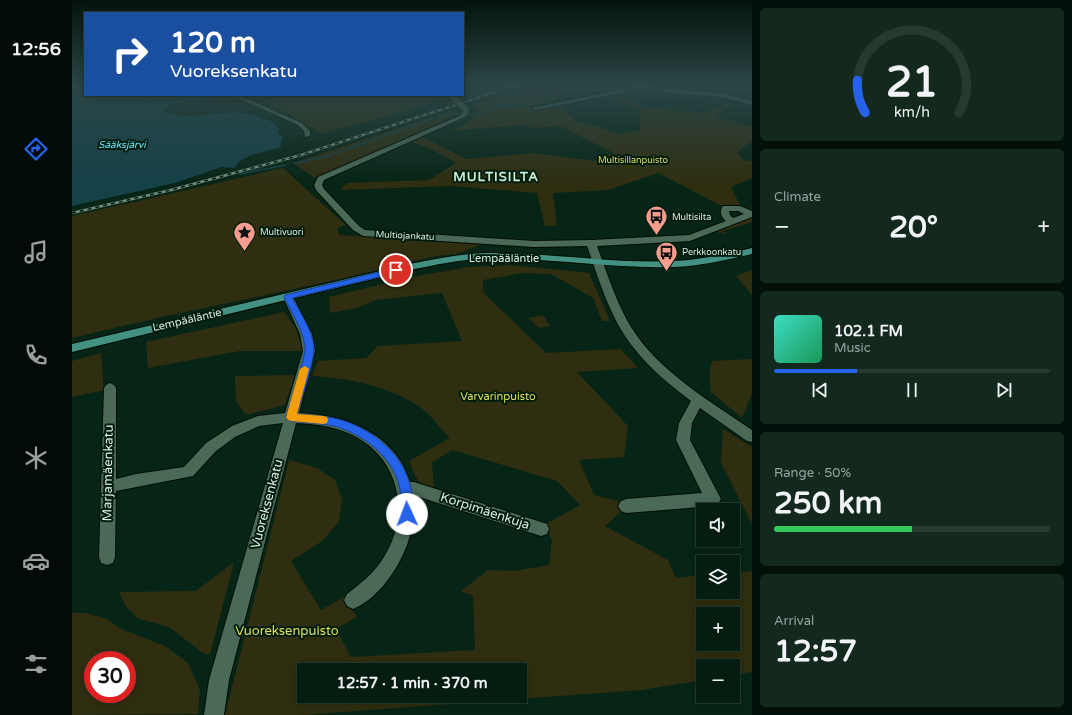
<!DOCTYPE html>
<html lang="en">
<head>
<meta charset="utf-8">
<style>
  :root { --surface:#051c10; --page:#13291e; --text:#f1f3f6; --muted:#97a19f; --line:#263a30; --accent:#2563eb }
  body { margin:0; font-family:"Varela Round",sans-serif; background:var(--page); color:var(--text); height:100vh; display:flex; flex-direction:column; font-size:15px; white-space:nowrap }
  * { box-sizing:border-box; margin:0 }
  p { font-size:13px; color:var(--muted) }
  .icon { flex:none; width:22px; height:22px; fill:none; stroke:currentColor; stroke-width:2; stroke-linecap:round; stroke-linejoin:round }
  .map { position:relative; flex:1; overflow:hidden }
  .sheet { display:flex; flex-direction:column; gap:8px; padding:8px; background:#030f09; width:320px }
  .sheet>* { flex:none }
  .guide { position:absolute; left:12px; top:12px; width:380px; height:84px; border-radius:0px; box-shadow:0 2px 10px #0003,0 0 0 1px var(--line); background:#1a4fa0; color:#fff; overflow:hidden }
  .buttons { position:absolute; left:624px; top:503px; display:grid; gap:8px }
  .buttons a { display:grid; place-items:center; width:44px; height:44px; border-radius:0px; background:var(--surface); box-shadow:0 2px 10px #0003,0 0 0 1px var(--line); font-size:20px }
  .speed { position:absolute; left:12px; top:651px; display:flex; gap:8px; font-size:20px; font-weight:700; text-align:center }
  .speed>* { display:grid; place-content:center; width:52px; height:52px; border-radius:50%; background:var(--surface); box-shadow:0 2px 10px #0003,0 0 0 1px var(--line); line-height:1 }
  .speed .limit { border:6px solid #d22; background:#fff; color:#111 }
  .pin { position:absolute; display:grid; place-items:center; width:34px; height:34px; color:#fff; margin:-17px; border:2px solid #fff; border-radius:50%; box-shadow:0 1px 4px #0007 }
  .me { position:absolute; width:44px; margin:-22px; rotate:358deg; stroke-linejoin:round; filter:drop-shadow(0 0 3px #0008) }
  .turn { display:flex; align-items:center; gap:14px; height:84px; padding:0 20px; font-size:18px }
  .turn .icon { width:52px; height:52px; stroke-width:2.5 }
  .turn b { display:block; font-size:28px; line-height:34px }
  .big { font-size:30px; font-weight:800; line-height:1.1 }
  .sheet .widget { flex:1; display:flex; flex-direction:column; justify-content:center; gap:6px; min-width:0; padding:0 14px; border-radius:6px; background:var(--page) }
  .sheet .dial { align-items:center; gap:0 }
  .dial svg { height:104px; overflow:visible; fill:none; stroke:var(--line); stroke-width:7; stroke-linecap:round; text-anchor:middle }
  .dial text { fill:var(--text); stroke:none }
  .song { display:flex; align-items:center; gap:12px }
  .cover { width:48px; height:48px; border-radius:6px; background:linear-gradient(135deg,hsl(170 70% 55%),hsl(150 70% 35%)) }
  .played { height:4px; border-radius:2px; background:linear-gradient(90deg,var(--accent) 30%,var(--line) 30%) }
  .keys { display:flex; justify-content:space-around; direction:ltr }
  .heat { display:flex; justify-content:space-between; align-items:center; font-size:22px; direction:ltr }
  .charge { height:6px; border-radius:3px; background:linear-gradient(90deg,#34c759 50%,var(--line) 0) }
  .trip { position:absolute; left:225px; top:663px; width:230px; height:40px; border-radius:0px; background:var(--surface); box-shadow:0 2px 10px #0003,0 0 0 1px var(--line); font-weight:800; line-height:40px; text-align:center }
  main { display:flex; flex:1; min-height:0 }
  .dock { display:flex; flex-direction:column; width:72px; justify-content:space-around; align-items:center; background:#020b06; color:var(--muted) }
  .dock .icon { width:28px; height:28px }
  .dock .active { color:var(--accent) }
  .dock b { font-size:18px; color:var(--text) }
  .map>svg:first-child { display:block }
  .green { fill:#2f2e10; fill-rule:evenodd }
  .water { fill:#154148 }
  .lines { fill:none; stroke-linecap:round; stroke-linejoin:round }
  .stream { stroke:#154148; stroke-width:1.5 }
  .minor-casing { stroke:#000d04; stroke-width:2 }
  .major-casing { stroke:#000d04; stroke-width:2 }
  .minor { fill:#4a6957; fill-rule:evenodd }
  .major { fill:#439182; fill-rule:evenodd }
  .rail-casing { stroke:#768e81; stroke-width:2.5 }
  .rail { stroke:#001c0d; stroke-width:1.5; stroke-dasharray:4; stroke-linecap:butt }
  .minor-bridge-casing { stroke:#000d04; stroke-width:8; stroke-linecap:butt }
  .minor-bridge { stroke:#4a6957; stroke-width:6 }
  .route { fill:#2563eb; stroke:#184099 }
  .slow { fill:#f59e0b }
  .labels { text-anchor:middle; dominant-baseline:central; stroke-width:4; stroke-linejoin:round; paint-order:stroke }
  .far-park-label { font-size:9px; fill:#e4de5a; stroke:#001c0d }
  .far-poi-label { font-size:9px; fill:#d9eadf; stroke:#001c0d; text-anchor:start }
  .far-street-label { font-size:9px; fill:#d9eadf; stroke:#001c0d }
  .far-water-label { font-size:10px; font-style:italic; fill:#60e9ff; stroke:#001c0d }
  .street-label { font-size:11px; fill:#d9eadf; stroke:#001c0d }
  .park-label { font-size:11px; fill:#e4de5a; stroke:#001c0d }
  .far-district-label { font-size:13px; font-weight:bold; letter-spacing:1px; fill:#c8ebd5; stroke:#001c0d }
  .near-street-label { font-size:13px; fill:#d9eadf; stroke:#001c0d }
  .near-park-label { font-size:13px; fill:#e4de5a; stroke:#001c0d }
</style>
</head>
<body>
<main>
<nav class="dock">
<b>12:56</b>
<svg class="icon active" aria-label="directions" viewBox="0 0 24 24"><path d="M12 3l9 9-9 9-9-9zM9 14v-3h6M13 9l2 2-2 2"/></svg>
<svg class="icon" aria-label="music" viewBox="0 0 24 24"><path d="M9 18V5l10-2v13"/><circle cx="6" cy="18" r="3"/><circle cx="16" cy="16" r="3"/></svg>
<svg class="icon" aria-label="phone" viewBox="0 0 24 24"><path d="M5 4h4l2 5-3 2q2 4 5 5l2-3 5 2v4C11 20 4 13 5 4z"/></svg>
<svg class="icon" aria-label="climate" viewBox="0 0 24 24"><path d="M12 3v18M4 7l16 10M4 17L20 7"/></svg>
<svg class="icon" aria-label="car" viewBox="0 0 24 24"><path d="M5 17H2v-5l4-1 3-4h7l3 4 3 1v5h-3M9 17h6M6 11h13"/><circle cx="7" cy="17" r="2"/><circle cx="17" cy="17" r="2"/></svg>
<svg class="icon" aria-label="filters" viewBox="0 0 24 24"><path d="M4 7h16M4 17h16"/><circle cx="9" cy="7" r="2"/><circle cx="15" cy="17" r="2"/></svg>
</nav>
<div class="map">
<svg width="680" height="715" viewBox="0 0 680 715">
  <rect width="100%" height="100%" fill="#072516"/>
  <g class="green">
    <path d="M464 84H543L522 86 486 95 491 97 458 106 466 110 487 105 503 120 549 134 568 130 567 110 534 96 543 94 576 108 632 113 654 104 660 105 643 116 680 127V141L665 152 672 160 680 161V178L659 187 669 207 648 205 586 173 536 190 481 193 485 226H473L465 193 380 186 268 190 275 183 357 180 384 163 357 148 340 142 351 137 394 159 463 153 522 161 542 153 488 126 463 128 453 125 376 131C391 127 399 123 406 109L401 104Z"/>
    <path d="M605 84H680V90L673 89 651 93 638 92 634 87Z"/>
    <path d="M215 95H370L364 101 336 110 250 134 194 101Z"/>
    <path d="M378 111 385 115 243 178 221 163Z"/>
    <path d="M211 168 274 225 267 227 265 230 268 235 412 243 385 254 363 256 264 280 85 318 0 338V216Z"/>
    <path d="M676 218H680V222L651 231 655 234 645 232Z"/>
    <path d="M439 265 517 273 538 321H530L521 298 479 274 451 273 411 280V292L474 353 549 349 566 368 505 372 556 426 552 457 507 460 522 495 546 501 550 511 533 526 596 560 604 578 631 575V592H661V573L680 571V672L661 675V666H631V680L570 690 230 715H153L217 460 245 468 263 480 270 499 267 522 249 542 219 561 249 610 272 597 285 617 264 629 279 657 403 650 401 596 389 591 416 570 442 571 477 565 480 540 472 525 508 505 485 481 380 450 360 462 362 490C344 483 344 478 337 461L378 438C368 428 359 415 348 407 315 385 278 379 240 376L246 361 294 358 306 346 390 341 370 293 304 300 285 308 258 313 257 297 339 277 397 267ZM631 614H661V644H631ZM232 670H448V696H232Z"/>
    <path d="M680 270V295L664 276Z"/>
    <path d="M212 312 223 327 232 351H168L76 368 74 342Z"/>
    <path d="M471 315 478 326 467 328 456 318Z"/>
    <path d="M29 353 32 390 0 397V361Z"/>
    <path d="M680 359V393L670 418 639 392C637 381 637 372 640 361Z"/>
    <path d="M223 375 213 405 174 415 164 401 163 376Z"/>
    <path d="M651 429 680 447V524L649 463Z"/>
    <path d="M162 562 138 655 131 653 97 627 65 618 53 605 47 592 124 591Z"/>
    <path d="M0 613H15L34 619 51 630 93 646 116 663 128 690 126 714 0 715ZM21 660H55V694H21Z"/>
  </g>
  <path class="water" d="M0 84H13V95H80L73 97 77 98 90 95H144L138 99 98 104 91 110C114 125 160 104 186 117 197 122 199 118 207 129L206 133 211 137 208 145 210 147 179 155 168 161 162 168 149 167 103 183 0 206Z"/>
  <g class="lines">
    <g class="stream">
      <path d="M420 106 469 103 476 96 475 84"/>
      <path d="M223 163 255 156 374 114H404L417 111"/>
      <path d="M168 174 214 165"/>
    </g>
    <defs>
      <g id="minor">
        <path d="M565 86 648 93 680 101V105L648 97 565 90 463 110 460 108Z"/>
        <path d="M159 95H167L230 123 238 131V136L233 137 232 131 226 125Z"/>
        <path d="M394 107 397 109V113L393 117 252 180 250 185 252 189 287 226 293 230 462 241 519 240 617 235 654 221C649 217 647 212 651 206H668L680 211V217L618 241 525 246C535 273 544 302 559 327 586 371 639 402 680 430V442L675 441 628 408 620 423 618 440 649 499 646 504 641 506 554 513 549 511 546 506 549 501 554 499 630 493 604 440 607 423 619 401C598 385 577 368 561 347 538 318 527 280 515 246L462 247 291 236 281 230 244 190 242 185 246 177 389 115 392 108ZM657 211H666L672 214 661 218 658 215Z"/>
        <path d="M216 294 221 297 240 334 243 351 227 413C266 415 307 427 329 462 333 468 335 476 338 482H342L469 522 475 524 477 529 475 534 469 536 341 495C341 500 342 505 342 510 342 545 315 595 281 609L275 606 272 600 275 594C288 584 301 574 310 560 338 519 330 463 286 438 268 427 245 424 224 423L157 680 152 715H132L137 680 211 423 187 426 163 437 144 451 121 476 44 491 43 557 41 563 35 565 29 563 27 557 32 388 34 385 38 383 42 385 44 388V479L64 474 112 467 134 443 160 426 186 416 213 413 231 351 228 334 211 297Z"/>
      </g>
      <path id="major" d="M680 248V254C654 260 628 266 602 267 539 269 476 257 413 259 388 259 363 265 338 270L0 352V344L338 264C363 259 388 254 413 253 476 252 539 264 602 261 628 260 654 254 680 248Z"/>
    </defs>
    <use href="#minor" class="minor-casing"/>
    <use href="#major" class="major-casing"/>
    <use href="#minor" class="minor"/>
    <use href="#major" class="major"/>
    <defs>
      <path id="rail" d="M0 213 99 190 229 155 448 84"/>
    </defs>
    <use href="#rail" class="rail-casing"/>
    <use href="#rail" class="rail"/>
    <defs>
      <path id="minor-bridge" d="M378 95 394 109"/>
    </defs>
    <use href="#minor-bridge" class="minor-bridge-casing"/>
    <use href="#minor-bridge" class="minor-bridge"/>
  </g>
  <linearGradient id="sky" x2="0" y2="1"><stop stop-color="#04140c"/><stop offset="0.46" stop-color="#2b4647"/><stop offset="1" stop-color="#2b4647" stop-opacity="0"/></linearGradient>
  <rect width="680" height="184" fill="url(#sky)"/>
  <path class="route" d="M324 268 327 269V272L220 298C228 312 241 332 242 347 242 365 230 396 225 414 237 416 250 416 262 418 297 426 332 453 339 489 341 497 340 506 341 514L339 517 335 519 331 517 329 514C329 506 329 497 328 489 322 457 291 434 262 426 248 423 233 423 219 421L216 420 214 417C218 402 234 359 233 345 230 328 219 312 212 297L213 295Z"/>
  <path class="slow" d="M233 366 237 369 225 414 251 416 255 417 256 420 255 423 251 424 219 421 216 420 214 417 228 369Z"/>
  <defs>
    <symbol id="bus-pin" viewBox="-11 -11 22 30"><path d="M0 17L-7.5 6A9.5 9.5 0 1 1 7.5 6Z" fill="#f59d8f" stroke="#001c0d"/><path d="M-5-6H5V4H4V6H2V4H-2V6H-4V4H-5ZM-3.5-4V0h7V-4ZM-3.5 1.2v1.5H-2V1.2ZM2 1.2v1.5H3.5V1.2Z" fill="#111"/></symbol>
    <symbol id="sight-pin" viewBox="-11 -11 22 30"><path d="M0 17L-7.5 6A9.5 9.5 0 1 1 7.5 6Z" fill="#f59d8f" stroke="#001c0d"/><path d="M0-6L1.8-2.2L6-1.7L2.9 1.2L3.7 5.4L0 3.3L-3.7 5.4L-2.9 1.2L-6-1.7L-1.8-2.2Z" fill="#111"/></symbol>
  </defs>
  <g fill-rule="evenodd">
    <use href="#bus-pin" x="572" y="204" width="25" height="34"/>
    <use href="#sight-pin" x="160" y="220" width="25" height="34"/>
    <use href="#bus-pin" x="582" y="240" width="25" height="34"/>
  </g>
  <g class="labels">
    <g class="far-park-label">
      <text x="561" y="160">Multisillanpuisto</text>
    </g>
    <g class="far-poi-label">
      <text x="600" y="217">Multisilta</text>
      <text x="188" y="232">Multivuori</text>
      <text x="610" y="252">Perkkoonkatu</text>
    </g>
    <g class="far-street-label">
      <text transform="translate(333 236) rotate(3)">Multiojankatu</text>
    </g>
    <g class="far-water-label">
      <text x="50" y="145">Sääksjärvi</text>
    </g>
    <g class="street-label">
      <text x="432" y="258">Lempääläntie</text>
      <text transform="translate(115 320) rotate(-13)">Lempääläntie</text>
    </g>
    <g class="park-label">
      <text x="426" y="396">Varvarinpuisto</text>
    </g>
    <g class="far-district-label">
      <text x="424" y="177">MULTISILTA</text>
    </g>
    <g class="near-street-label">
      <text transform="translate(36 473) rotate(-89)">Marjamäenkatu</text>
      <text transform="translate(195 504) rotate(-75)">Vuoreksenkatu</text>
      <text transform="translate(413 511) rotate(18)">Korpimäenkuja</text>
    </g>
    <g class="near-park-label">
      <text x="215" y="631">Vuoreksenpuisto</text>
    </g>
  </g>
</svg>
<div class="buttons">
<a><svg class="icon" aria-label="sound" viewBox="0 0 24 24"><path d="M4 9h4l5-4v14l-5-4H4zM17 9q2 3 0 6"/></svg></a>
<a><svg class="icon" aria-label="layers" viewBox="0 0 24 24"><path d="M12 4l9 5-9 5-9-5zM3 14l9 5 9-5"/></svg></a>
<a>+</a>
<a>−</a>
</div>
<div class="speed"><div class="limit">30</div></div>
<div class="pin" style="left:324px;top:270px;background:#d93025"><svg class="icon" aria-label="arrive" viewBox="0 0 24 24"><path d="M6 21V4h12l-3 4 3 4H6"/></svg></div>
<svg class="me" style="left:335px;top:514px" viewBox="-20 -20 40 40"><circle r="19" fill="#fff"/><path d="M0-13L10 11 0 6-10 11z" fill="#2563eb"/></svg>
<div class="trip">12:57 · 1 min · 370 m</div>
<div class="guide">
<div class="turn"><svg class="icon" aria-label="right" viewBox="0 0 24 24"><path d="M7 20v-9h11M14 6l5 5-5 5"/></svg><div><b>120 m</b>Vuoreksenkatu</div></div>
</div>
</div>
<section class="sheet">
<div class="widget dial"><svg viewBox="0 0 100 80">
<path d="M14 69A42 42 0 1 1 86 69"/>
<path d="M14 69A42 42 0 0 1 8 44" stroke="#2563eb"/>
<text x="50" y="56" font-size="32" font-weight="700">21</text>
<text x="50" y="72" font-size="11">km/h</text>
</svg></div>
<div class="widget"><p>Climate</p>
<div class="heat"><a>−</a><b class="big">20°</b><a>+</a></div>
</div>
<div class="widget">
<div class="song"><i class="cover"></i><div><b>102.1 FM</b><p>Music</p></div></div>
<div class="played"></div>
<div class="keys"><svg class="icon" aria-label="previous" viewBox="0 0 24 24"><path d="M18 5L8 12l10 7zM5 5v14"/></svg><svg class="icon" aria-label="pause" viewBox="0 0 24 24"><path d="M8 5v14M16 5v14"/></svg><svg class="icon" aria-label="next" viewBox="0 0 24 24"><path d="M6 5l10 7-10 7zM19 5v14"/></svg></div>
</div>
<div class="widget"><p>Range · 50%</p><b class="big">250 km</b><div class="charge"></div></div>
<div class="widget"><p>Arrival</p><b class="big">12:57</b></div>
</section>
</main>
</body>
</html>
